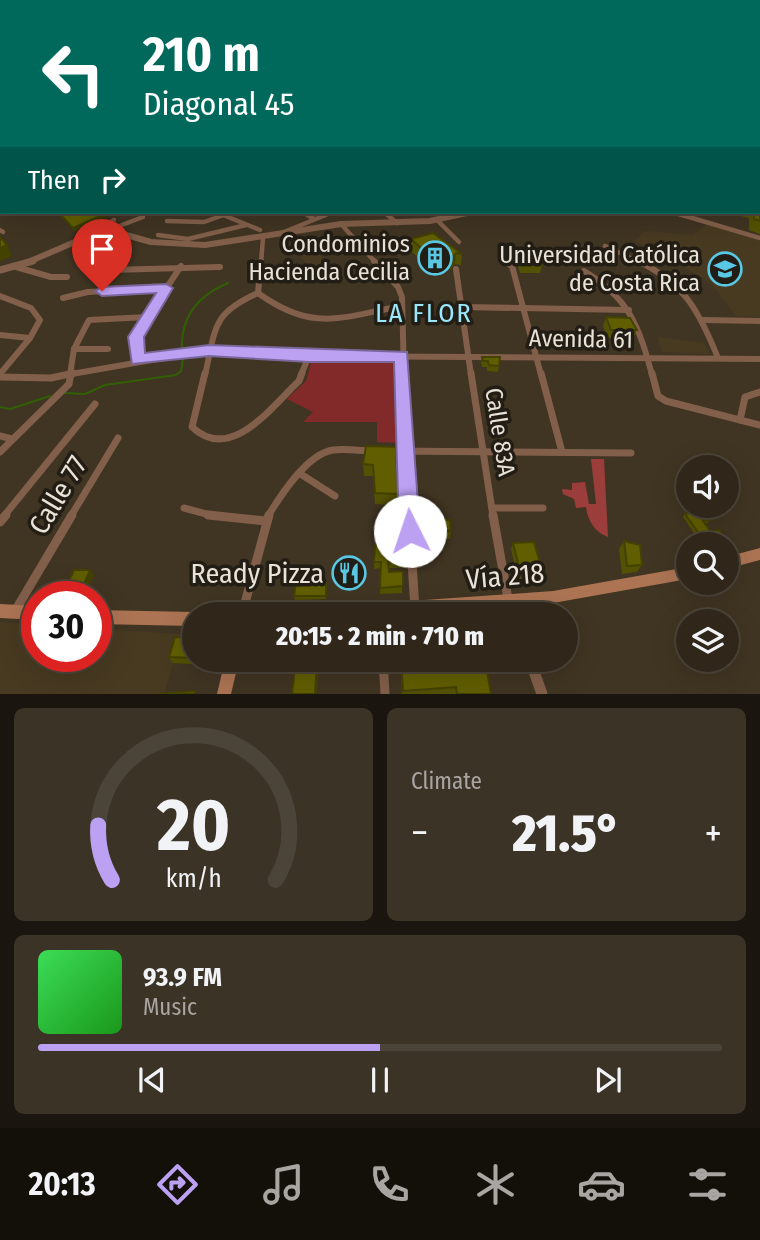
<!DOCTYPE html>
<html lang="en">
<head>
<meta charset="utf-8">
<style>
  :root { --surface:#30271a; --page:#3c3327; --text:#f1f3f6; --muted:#a8a5a2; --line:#4b4439; --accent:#bca0f2 }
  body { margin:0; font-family:"Fira Sans Condensed",sans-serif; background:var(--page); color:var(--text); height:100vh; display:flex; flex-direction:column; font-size:26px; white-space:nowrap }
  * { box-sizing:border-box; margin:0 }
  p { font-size:23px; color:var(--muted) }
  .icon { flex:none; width:38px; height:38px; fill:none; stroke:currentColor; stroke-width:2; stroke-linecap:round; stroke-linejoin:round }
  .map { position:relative; height:694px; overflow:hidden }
  .drawer { display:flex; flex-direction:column; gap:14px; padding:14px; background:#1a150e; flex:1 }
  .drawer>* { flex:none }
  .banner { position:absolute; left:0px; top:0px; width:761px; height:214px; box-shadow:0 7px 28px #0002,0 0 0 2px var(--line); background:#00695c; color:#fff; overflow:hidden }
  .buttons { position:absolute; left:676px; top:455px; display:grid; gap:14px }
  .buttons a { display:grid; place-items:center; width:63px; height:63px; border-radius:50%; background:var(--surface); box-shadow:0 7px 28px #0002,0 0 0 2px var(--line); font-size:35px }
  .speed { position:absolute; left:21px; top:581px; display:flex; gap:14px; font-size:35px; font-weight:700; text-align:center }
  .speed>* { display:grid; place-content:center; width:91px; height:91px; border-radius:50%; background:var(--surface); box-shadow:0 7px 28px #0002,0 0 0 2px var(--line); line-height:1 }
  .speed .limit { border:10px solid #d22; background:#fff; color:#111 }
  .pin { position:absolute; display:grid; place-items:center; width:60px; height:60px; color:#fff; margin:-72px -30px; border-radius:50% 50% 50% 0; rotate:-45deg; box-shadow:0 0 7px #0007 }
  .pin .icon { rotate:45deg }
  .me { position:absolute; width:77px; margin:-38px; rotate:356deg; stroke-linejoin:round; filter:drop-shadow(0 0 5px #0008) }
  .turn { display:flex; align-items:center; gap:24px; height:147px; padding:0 28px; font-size:32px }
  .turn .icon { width:91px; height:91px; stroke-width:2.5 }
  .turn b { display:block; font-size:49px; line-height:60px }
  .then { display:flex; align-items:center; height:66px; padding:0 28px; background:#0003; gap:14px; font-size:26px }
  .big { font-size:52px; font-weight:800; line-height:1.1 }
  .drawer .card { flex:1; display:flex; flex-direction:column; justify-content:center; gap:10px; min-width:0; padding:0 24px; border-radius:10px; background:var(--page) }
  .drawer .dial { align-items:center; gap:0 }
  .dial svg { height:182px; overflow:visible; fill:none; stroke:var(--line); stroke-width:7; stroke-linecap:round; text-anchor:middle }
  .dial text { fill:var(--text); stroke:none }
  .song { display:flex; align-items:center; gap:21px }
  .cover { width:84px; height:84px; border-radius:10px; background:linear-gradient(135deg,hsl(130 70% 55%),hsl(120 70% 35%)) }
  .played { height:7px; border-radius:4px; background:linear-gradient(90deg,var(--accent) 50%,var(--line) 50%) }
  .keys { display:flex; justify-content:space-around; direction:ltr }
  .heat { display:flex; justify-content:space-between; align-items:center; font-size:38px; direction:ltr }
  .drawer .tiles { flex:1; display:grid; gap:14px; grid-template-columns:1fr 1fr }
  .card:last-child { grid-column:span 2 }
  .trip { position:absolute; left:182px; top:602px; width:396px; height:70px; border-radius:35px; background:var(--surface); box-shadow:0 7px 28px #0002,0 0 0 2px var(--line); font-weight:800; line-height:70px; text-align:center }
  .menu { display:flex; height:112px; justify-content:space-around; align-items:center; background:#13100a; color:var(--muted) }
  .menu .icon { width:49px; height:49px }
  .menu .active { color:var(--accent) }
  .menu b { font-size:32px; color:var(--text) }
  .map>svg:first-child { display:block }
  .built { fill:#483a21 }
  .green { fill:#822929 }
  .forest { fill:#9a3d3b }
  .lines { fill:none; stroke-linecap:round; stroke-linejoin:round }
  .stream { stroke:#316004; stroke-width:2 }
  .minor-far3 { stroke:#825f4a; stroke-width:4.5 }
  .minor-far2 { stroke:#825f4a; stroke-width:6 }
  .minor-far1 { stroke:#825f4a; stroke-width:7 }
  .minor { stroke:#825f4a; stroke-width:9 }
  .tertiary-far2 { stroke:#825f4a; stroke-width:6 }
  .tertiary-far1 { stroke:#825f4a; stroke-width:7 }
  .tertiary { stroke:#825f4a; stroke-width:11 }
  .secondary { fill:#ac7453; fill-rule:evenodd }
  .wall { fill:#535102 }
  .shaded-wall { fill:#444201 }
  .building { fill:#615e02; stroke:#444201; stroke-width:2 }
  .route { fill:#bca0f2; stroke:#7a689d; stroke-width:2 }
  .labels { text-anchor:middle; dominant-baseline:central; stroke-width:7; stroke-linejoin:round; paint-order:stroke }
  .poi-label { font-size:24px; fill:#e9e2d7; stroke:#221d15; text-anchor:end }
  .street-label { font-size:24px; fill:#e9e2d7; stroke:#221d15 }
  .neighbourhood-label { font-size:26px; letter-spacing:2px; fill:#9be7fc; stroke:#221d15 }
  .near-street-label { font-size:28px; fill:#e9e2d7; stroke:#221d15 }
  .near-poi-label { font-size:28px; fill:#e9e2d7; stroke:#221d15; text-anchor:end }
</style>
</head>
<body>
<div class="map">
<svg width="760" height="694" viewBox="0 0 760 694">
  <rect width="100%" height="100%" fill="#403422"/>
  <g class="built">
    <path d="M707 224 760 240V317L736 316 712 285 698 275 634 241 646 231 693 235Z"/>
    <path d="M317 245 329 274 314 277 297 250Z"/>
    <path d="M657 337 704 343 710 354 662 352Z"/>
    <path d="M0 622 37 625V656H96V629L182 634 164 694H0Z"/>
  </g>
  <path class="green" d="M312 359H393L398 362 399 443 377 442V422H303L313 412 287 399 306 381Z"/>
  <path class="forest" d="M591 459H604L608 537C595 533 587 519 586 507L576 508 574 499 563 494 562 489 572 490V483L585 482 589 504H596Z"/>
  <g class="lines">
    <g class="stream">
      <path d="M182 351C180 317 197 296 228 283"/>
      <path d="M65 393 85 394 105 385 176 375 181 371 183 358"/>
      <path d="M0 407 10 409 50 396"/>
    </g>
    <g class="minor-far3">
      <path d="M216 212 260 230"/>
      <path d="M303 212 314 219"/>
      <path d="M384 212 397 223"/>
      <path d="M672 212 760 238"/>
      <path d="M437 220 459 242"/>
      <path d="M167 221 204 222 232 212"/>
      <path d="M341 224 376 263"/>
      <path d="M114 228 143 217"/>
      <path d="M0 230 3 232"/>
      <path d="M95 231 114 220"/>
      <path d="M284 232 333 212"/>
      <path d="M158 235 188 239 246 225"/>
      <path d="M605 246 641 263"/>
      <path d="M502 261 505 263"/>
      <path d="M113 263 116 256"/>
      <path d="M261 263 263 238"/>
    </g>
    <g class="minor-far2">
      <path d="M374 261 398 287 402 297 404 375"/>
      <path d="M502 261 512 266 541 375"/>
      <path d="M638 261C685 284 699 311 718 358"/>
      <path d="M16 267 51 277H67"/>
      <path d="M456 269 471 375"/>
      <path d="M110 270 220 267"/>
      <path d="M584 271C629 298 639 326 652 375"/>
      <path d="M102 291 114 261"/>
      <path d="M258 293C313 333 342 317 401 306"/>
      <path d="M258 293 261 261"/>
      <path d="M0 296 31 308 40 320 30 338 0 374"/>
      <path d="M63 298 88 292 166 288"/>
      <path d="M461 307 629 310"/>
      <path d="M703 320 760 321"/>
      <path d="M0 335 30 338"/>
      <path d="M74 349H108"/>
      <path d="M138 360 136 337 139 330 181 266"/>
      <path d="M66 375 209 350 309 356 760 359"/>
      <path d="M70 375 74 349 89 320 147 317"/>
      <path d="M205 375C216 328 211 314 258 293"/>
      <path d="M301 375 309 356"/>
    </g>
    <g class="minor-far1">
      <path d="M205 373 192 427C231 464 272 406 299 381L302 373"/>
      <path d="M403 373 409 516"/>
      <path d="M471 373 493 516"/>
      <path d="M541 373 562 452"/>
      <path d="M652 373 658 396 666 401 760 425"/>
      <path d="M0 377 51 378 74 373"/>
      <path d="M740 420 745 397 760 392"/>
      <path d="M0 436 12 439"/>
      <path d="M388 451 631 453"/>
      <path d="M0 452 69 384 71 373"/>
      <path d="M299 473 335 496"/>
      <path d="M184 508 214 516"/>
      <path d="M492 508H543"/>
      <path d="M4 516 95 404"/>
      <path d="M71 516 118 438"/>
      <path d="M268 516C281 495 307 454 333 450 346 448 360 451 373 451"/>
    </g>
    <g class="minor">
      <path d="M208 515 265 521"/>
      <path d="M409 515 415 609"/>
      <path d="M493 515 508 599"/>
      <path d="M0 522 6 515"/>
      <path d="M15 611 72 515"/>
      <path d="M242 614 269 515"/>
      <path d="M383 660 385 694"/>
    </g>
    <path class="tertiary-far2" d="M26 263 98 232 112 231 151 242 205 245 341 224 430 221 471 212"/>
    <path class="tertiary-far1" d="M0 270 33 261"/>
    <g class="tertiary">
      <path d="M508 600 513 614"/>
      <path d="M530 660 542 694"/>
    </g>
    <g class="secondary">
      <path d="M2 194V198L0 199V195Z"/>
      <path d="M760 548V560L726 569V557Z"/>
      <path d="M688 567V579L553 603 409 614H317L319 609 324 607 553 591Z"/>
      <path d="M0 604 37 606V620L0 618Z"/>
      <path d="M96 610 194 612 199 614H194V626L96 624Z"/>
      <path d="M225 660H239L231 694H217Z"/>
    </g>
  </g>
  <g class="wall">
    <path d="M760 203V234L749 230V218L733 214V212H760Z"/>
    <path d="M411 239 462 254 461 265 455 264 450 269 435 273 410 250Z"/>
    <path d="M520 258 542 265 540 273H520L518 266Z"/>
    <path d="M606 317 637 330 633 339 608 338 603 326Z"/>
    <path d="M482 357 499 366 498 372 487 371V367H482L481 363Z"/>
    <path d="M396 447 398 505 375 504 373 476H364L363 464Z"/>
    <path d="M685 514 710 522 705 523 711 532 728 542 726 544H693L691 540 693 537 696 536 683 517Z"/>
    <path d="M419 518 451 531 450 539 419 537Z"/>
    <path d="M624 541 642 565 637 572 622 574 619 549Z"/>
    <path d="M513 543 544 577 541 584 519 585 511 549Z"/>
    <path d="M375 545 401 547V568H389V572L403 571 402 593 380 594 381 568 374 569Z"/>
    <path d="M357 561 358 580H339L338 575Z"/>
    <path d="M94 575 85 596 69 595 65 590Z"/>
    <path d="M326 583V599L295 600 294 596Z"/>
    <path d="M194 638V660H207L206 665 173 663 169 657Z"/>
    <path d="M400 660H485L491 694H402Z"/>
  </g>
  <g class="shaded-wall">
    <path d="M107 213 108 216 74 231 73 228Z"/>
    <path d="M7 245 12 256 0 261V248Z"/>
    <path d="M456 253 455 264 450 269 435 273 436 262Z"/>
    <path d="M90 570 94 575 85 596 81 591Z"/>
    <path d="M317 660H319L317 694H315Z"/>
  </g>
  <g class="building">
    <path d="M760 203V221L754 219V212H760Z"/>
    <path d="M58 212H106L107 213 73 228Z"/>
    <path d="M433 233 462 254 456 253 452 258 436 262 411 239Z"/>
    <path d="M0 237 7 245 0 248Z"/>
    <path d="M520 258 539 259 542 265H522Z"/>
    <path d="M606 317 630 318 637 330H611Z"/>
    <path d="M482 357H500L499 366 489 365 488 361H483Z"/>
    <path d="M366 446 396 447 398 494 375 493 373 465 363 464Z"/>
    <path d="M706 509 713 519 703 521 711 532 719 530 728 542 720 544H699L693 537 700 535 685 514Z"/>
    <path d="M419 518 450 520 451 531 419 529Z"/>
    <path d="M624 541 640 545 642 565 627 566Z"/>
    <path d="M534 542 544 577 522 579 513 543Z"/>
    <path d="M375 545 401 547V561L388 562 389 572 403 571V586L380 588 381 562H374Z"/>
    <path d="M339 561H357L358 575H338Z"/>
    <path d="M74 570H90L81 591 65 590Z"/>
    <path d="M296 583H326V596H294Z"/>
    <path d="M175 637 194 638V658L169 657Z"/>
    <path d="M296 660H317L315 694H292Z"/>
    <path d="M401 660H485L491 694H457L456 687 403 691Z"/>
    <path d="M195 691 194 694H157Z"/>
  </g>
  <linearGradient id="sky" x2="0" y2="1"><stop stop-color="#231d13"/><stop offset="0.51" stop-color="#53504f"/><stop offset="1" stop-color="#53504f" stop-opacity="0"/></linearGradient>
  <rect width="760" height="199" fill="url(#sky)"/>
  <path class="route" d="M166 284 173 288 144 337 145 353 209 345 407 352 420 531 417 538 410 541 402 538 399 531 394 362H309L209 356 132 364 128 337 156 293 102 296 95 291 102 287Z"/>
  <defs>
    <symbol id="building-ring" viewBox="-11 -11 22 22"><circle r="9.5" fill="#221d15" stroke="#59c8e5" stroke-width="1.5"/><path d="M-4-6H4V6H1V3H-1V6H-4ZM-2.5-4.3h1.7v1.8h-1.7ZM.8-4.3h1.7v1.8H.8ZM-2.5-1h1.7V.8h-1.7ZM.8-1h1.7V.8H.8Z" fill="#59c8e5"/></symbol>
    <symbol id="university-ring" viewBox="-11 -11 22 22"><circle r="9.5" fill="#221d15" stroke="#59c8e5" stroke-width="1.5"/><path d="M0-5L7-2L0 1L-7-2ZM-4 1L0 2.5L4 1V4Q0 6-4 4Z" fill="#59c8e5"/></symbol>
    <symbol id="restaurant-ring" viewBox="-11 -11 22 22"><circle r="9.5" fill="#221d15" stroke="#59c8e5" stroke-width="1.5"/><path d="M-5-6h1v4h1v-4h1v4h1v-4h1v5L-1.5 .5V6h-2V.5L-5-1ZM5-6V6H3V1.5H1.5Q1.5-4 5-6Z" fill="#59c8e5"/></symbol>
  </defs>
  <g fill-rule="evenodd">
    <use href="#building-ring" x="416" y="239" width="38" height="38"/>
    <use href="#university-ring" x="706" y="250" width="38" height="38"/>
    <use href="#restaurant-ring" x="330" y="554" width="38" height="38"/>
  </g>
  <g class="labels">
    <g class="poi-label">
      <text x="410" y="244">Condominios<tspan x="410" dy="28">Hacienda Cecilia</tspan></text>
      <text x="700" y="255">Universidad Católica<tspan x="700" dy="28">de Costa Rica</tspan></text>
    </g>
    <g class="street-label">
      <text transform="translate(581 339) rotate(1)">Avenida 61</text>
      <text transform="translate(500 432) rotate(81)">Calle 83A</text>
    </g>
    <g class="neighbourhood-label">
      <text x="424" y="313">LA FLOR</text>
    </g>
    <g class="near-street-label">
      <text transform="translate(58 495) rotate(-59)">Calle 77</text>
      <text transform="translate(505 576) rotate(-5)">Vía 218</text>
    </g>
    <g class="near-poi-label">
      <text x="324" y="573">Ready Pizza</text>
    </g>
  </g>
</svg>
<div class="buttons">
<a><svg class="icon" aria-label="sound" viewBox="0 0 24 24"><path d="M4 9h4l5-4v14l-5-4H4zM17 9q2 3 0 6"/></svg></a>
<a><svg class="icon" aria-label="search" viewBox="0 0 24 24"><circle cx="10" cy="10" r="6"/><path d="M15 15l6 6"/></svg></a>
<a><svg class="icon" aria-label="layers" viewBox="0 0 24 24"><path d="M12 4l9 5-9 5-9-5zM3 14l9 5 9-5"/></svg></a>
</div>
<div class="speed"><div class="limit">30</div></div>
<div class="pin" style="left:102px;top:291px;background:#d93025"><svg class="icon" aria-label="arrive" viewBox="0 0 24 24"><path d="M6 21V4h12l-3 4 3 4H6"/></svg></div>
<svg class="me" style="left:410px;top:531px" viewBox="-20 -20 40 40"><circle r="19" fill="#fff"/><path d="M0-13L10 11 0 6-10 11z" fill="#bca0f2"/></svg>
<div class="trip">20:15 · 2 min · 710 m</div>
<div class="banner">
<div class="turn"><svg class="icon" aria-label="left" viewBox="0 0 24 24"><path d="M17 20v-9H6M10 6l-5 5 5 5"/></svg><div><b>210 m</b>Diagonal 45</div></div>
<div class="then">Then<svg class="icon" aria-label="right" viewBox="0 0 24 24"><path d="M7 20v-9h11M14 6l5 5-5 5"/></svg></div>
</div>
</div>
<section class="drawer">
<div class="tiles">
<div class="card dial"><svg viewBox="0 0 100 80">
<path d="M14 69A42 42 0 1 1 86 69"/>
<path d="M14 69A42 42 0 0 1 8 45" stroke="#bca0f2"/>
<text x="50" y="56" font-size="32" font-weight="700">20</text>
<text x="50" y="72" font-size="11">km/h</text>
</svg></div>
<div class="card"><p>Climate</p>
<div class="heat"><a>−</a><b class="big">21.5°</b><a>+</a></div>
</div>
<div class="card">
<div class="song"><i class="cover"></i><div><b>93.9 FM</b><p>Music</p></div></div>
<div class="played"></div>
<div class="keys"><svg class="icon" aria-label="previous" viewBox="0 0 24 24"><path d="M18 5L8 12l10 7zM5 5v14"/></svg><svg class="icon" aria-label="pause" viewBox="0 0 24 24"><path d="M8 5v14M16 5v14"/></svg><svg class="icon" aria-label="next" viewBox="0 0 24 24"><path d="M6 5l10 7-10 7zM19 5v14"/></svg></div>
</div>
</div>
</section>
<nav class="menu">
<b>20:13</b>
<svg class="icon active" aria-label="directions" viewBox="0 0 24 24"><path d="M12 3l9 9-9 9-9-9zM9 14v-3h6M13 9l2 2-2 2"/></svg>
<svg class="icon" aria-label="music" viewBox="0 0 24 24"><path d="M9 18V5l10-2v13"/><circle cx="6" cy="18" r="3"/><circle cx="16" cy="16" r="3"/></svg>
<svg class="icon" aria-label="phone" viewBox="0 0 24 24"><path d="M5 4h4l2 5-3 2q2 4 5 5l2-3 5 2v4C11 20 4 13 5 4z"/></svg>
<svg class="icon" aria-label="climate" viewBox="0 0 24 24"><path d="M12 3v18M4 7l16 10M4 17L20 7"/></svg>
<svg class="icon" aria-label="car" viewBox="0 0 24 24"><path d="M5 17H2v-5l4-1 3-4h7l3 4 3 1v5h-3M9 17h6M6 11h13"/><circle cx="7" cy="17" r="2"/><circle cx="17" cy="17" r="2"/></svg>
<svg class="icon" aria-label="filters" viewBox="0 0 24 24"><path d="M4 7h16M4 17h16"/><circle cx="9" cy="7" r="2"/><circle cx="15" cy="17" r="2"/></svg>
</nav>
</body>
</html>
